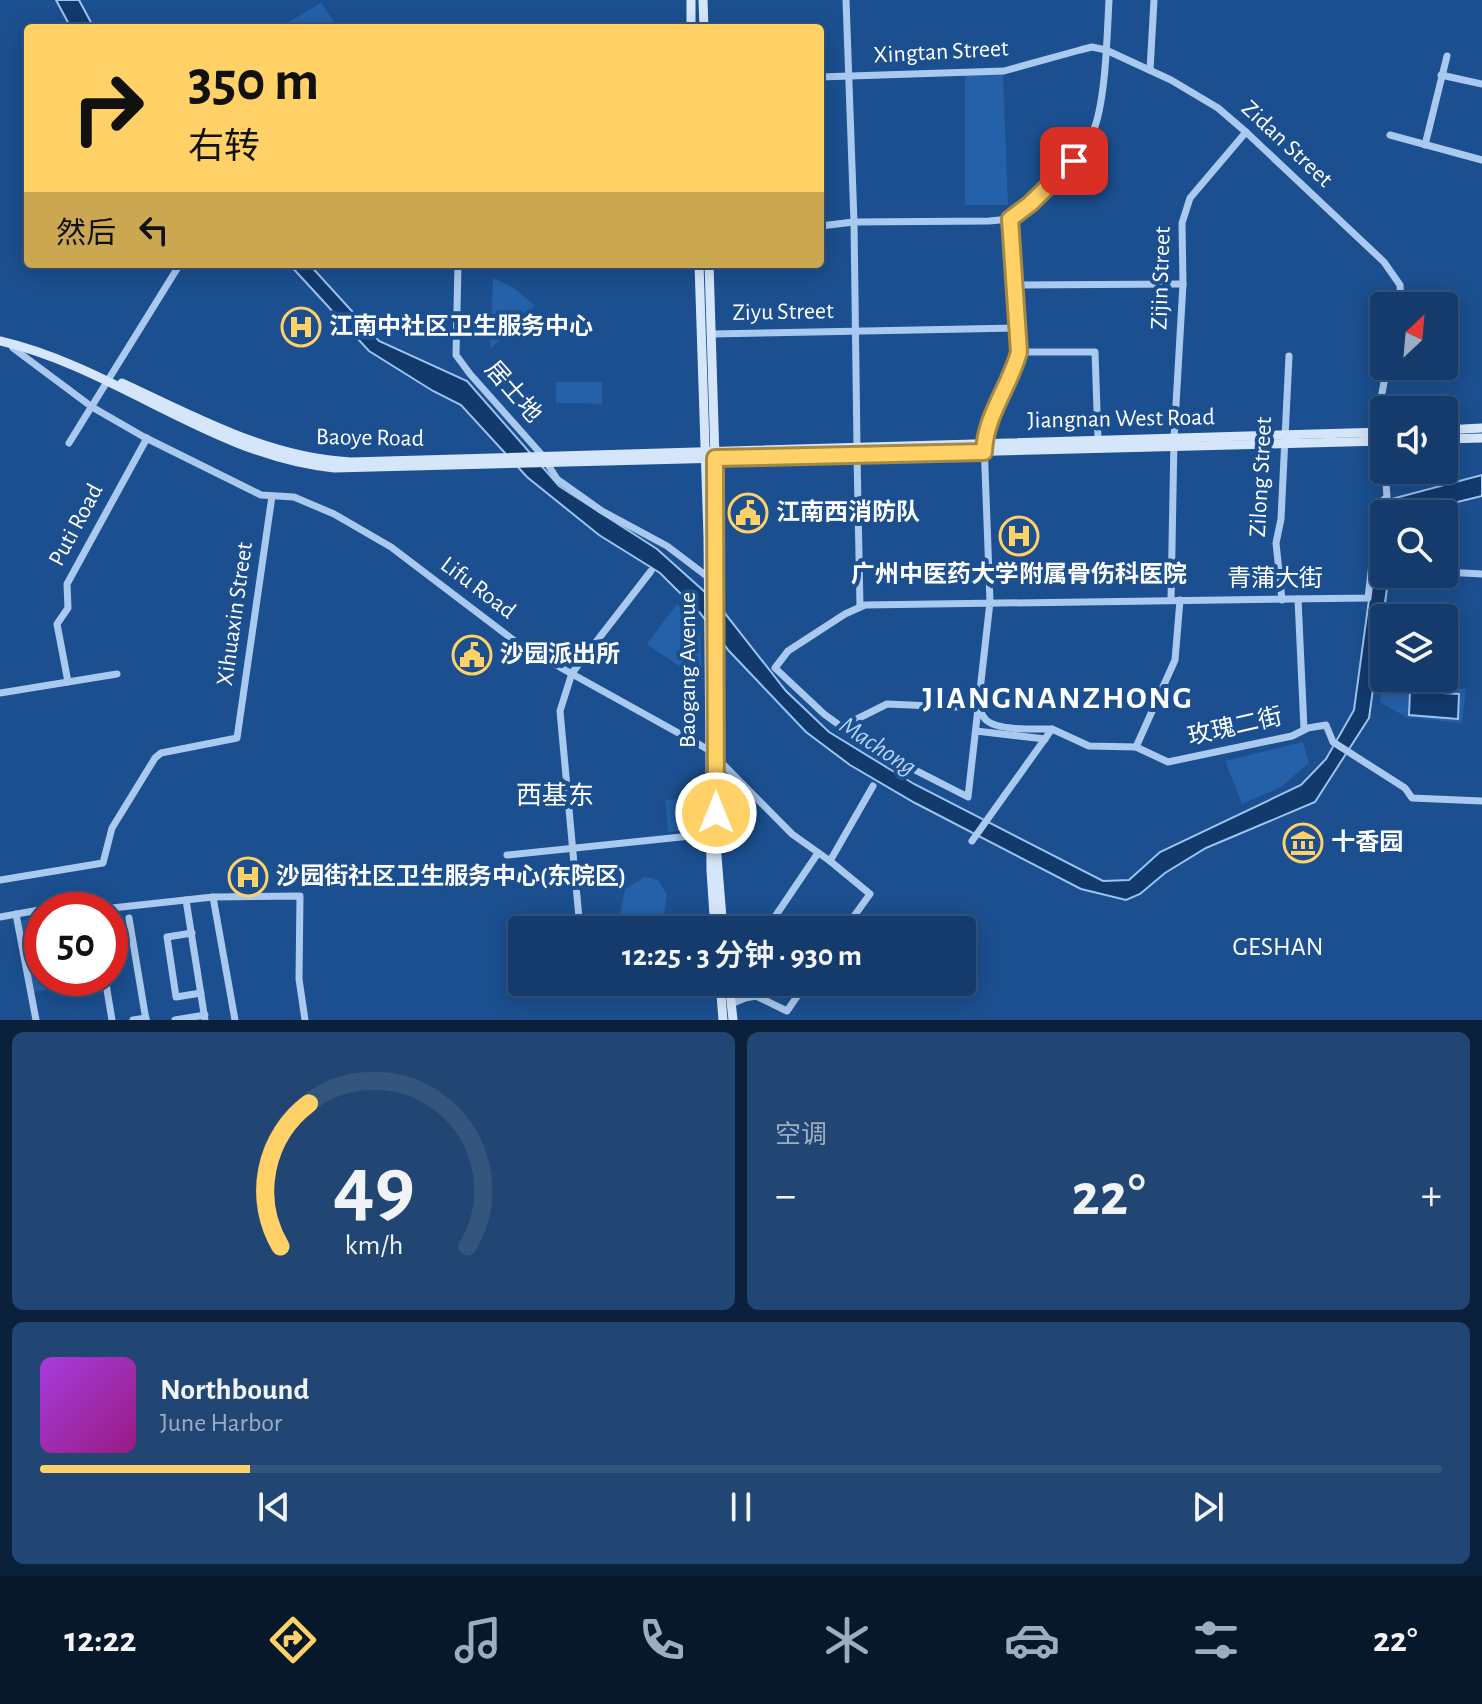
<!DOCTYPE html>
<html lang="zh">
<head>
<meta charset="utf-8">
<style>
  :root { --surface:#143b6b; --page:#214673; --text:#f1f3f6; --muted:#9dadc1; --line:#33557e; --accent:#ffd166 }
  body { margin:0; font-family:"Alegreya Sans","Noto Sans SC",sans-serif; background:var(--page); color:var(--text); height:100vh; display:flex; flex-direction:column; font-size:30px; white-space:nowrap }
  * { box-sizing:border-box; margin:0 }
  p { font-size:26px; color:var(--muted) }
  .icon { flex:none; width:44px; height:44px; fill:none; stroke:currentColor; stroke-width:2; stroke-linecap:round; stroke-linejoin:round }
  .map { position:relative; height:1020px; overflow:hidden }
  .side { display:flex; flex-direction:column; gap:12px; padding:12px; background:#0b203b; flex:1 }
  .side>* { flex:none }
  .banner { position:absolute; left:24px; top:24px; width:800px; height:244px; border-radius:8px; box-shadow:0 4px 20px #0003,0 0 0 2px var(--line); background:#ffd166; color:#111; overflow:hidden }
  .needle { width:52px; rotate:26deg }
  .fabs { position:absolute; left:1370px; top:292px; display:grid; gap:16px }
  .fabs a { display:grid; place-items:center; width:88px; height:88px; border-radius:8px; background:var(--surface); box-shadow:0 4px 20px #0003,0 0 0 2px var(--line); font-size:40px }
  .speed { position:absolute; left:24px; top:892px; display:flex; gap:16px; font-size:40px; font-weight:700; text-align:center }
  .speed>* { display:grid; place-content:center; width:104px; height:104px; border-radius:50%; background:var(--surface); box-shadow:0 4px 20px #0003,0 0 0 2px var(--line); line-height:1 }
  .speed .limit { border:12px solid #d22; background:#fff; color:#111 }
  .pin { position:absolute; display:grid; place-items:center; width:68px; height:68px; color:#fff; margin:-34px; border-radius:16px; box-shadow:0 4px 12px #0006 }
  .me { position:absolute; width:88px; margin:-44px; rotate:0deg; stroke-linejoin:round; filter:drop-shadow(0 0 6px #0008) }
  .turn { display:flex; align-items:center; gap:28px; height:168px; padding:0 32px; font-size:36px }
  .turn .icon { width:104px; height:104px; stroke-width:2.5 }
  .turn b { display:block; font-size:56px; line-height:68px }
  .then { display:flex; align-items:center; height:76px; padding:0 32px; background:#0003; gap:16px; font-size:30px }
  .big { font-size:60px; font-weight:600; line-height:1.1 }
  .side .widget { flex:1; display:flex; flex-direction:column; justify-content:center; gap:12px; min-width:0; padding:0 28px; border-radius:12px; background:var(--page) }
  .side .dial { align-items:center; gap:0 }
  .dial svg { height:208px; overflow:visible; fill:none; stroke:var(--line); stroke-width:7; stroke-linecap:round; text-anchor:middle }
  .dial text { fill:var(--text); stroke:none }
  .song { display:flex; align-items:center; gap:24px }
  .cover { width:96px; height:96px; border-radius:12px; background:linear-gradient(135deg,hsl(280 70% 55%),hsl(310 70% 35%)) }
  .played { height:8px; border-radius:4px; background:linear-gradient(90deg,var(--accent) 15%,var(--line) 15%) }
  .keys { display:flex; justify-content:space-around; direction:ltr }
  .heat { display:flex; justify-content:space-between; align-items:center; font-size:44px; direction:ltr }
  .side .tiles { flex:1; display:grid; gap:12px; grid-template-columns:1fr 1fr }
  .widget:last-child { grid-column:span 2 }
  .trip { position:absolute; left:508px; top:916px; width:468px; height:80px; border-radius:8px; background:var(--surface); box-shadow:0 4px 20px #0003,0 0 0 2px var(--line); font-weight:600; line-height:80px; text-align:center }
  .dock { display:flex; height:128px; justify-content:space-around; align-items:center; background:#08182b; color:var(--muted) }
  .dock .icon { width:56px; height:56px }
  .dock .on { color:var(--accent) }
  .dock b { font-size:36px; color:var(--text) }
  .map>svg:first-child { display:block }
  .green { fill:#2461a8 }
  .water { fill:#123a6d; stroke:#9cc4f0; stroke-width:2 }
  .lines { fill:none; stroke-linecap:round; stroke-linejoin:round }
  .minor { stroke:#a9c9ee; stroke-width:7 }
  .secondary { stroke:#d6e6fa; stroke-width:9 }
  .route-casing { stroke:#a68842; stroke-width:20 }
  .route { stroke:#ffd166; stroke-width:14 }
  .labels { text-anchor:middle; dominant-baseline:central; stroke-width:8; stroke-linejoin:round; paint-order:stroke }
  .street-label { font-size:24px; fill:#fff; stroke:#1b4f8f }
  .poi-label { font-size:24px; font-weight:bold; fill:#fff; stroke:#1b4f8f; text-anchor:start }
  .water-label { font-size:26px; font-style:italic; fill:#b5d3f5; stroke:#1b4f8f }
  .neighbourhood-label { font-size:26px; fill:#fff; stroke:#1b4f8f }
  .district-label { font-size:32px; font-weight:bold; letter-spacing:2px; fill:#fff; stroke:#1b4f8f }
</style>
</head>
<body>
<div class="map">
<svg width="1482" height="1020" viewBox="0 0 1482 1020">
  <rect width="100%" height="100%" fill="#1b4f8f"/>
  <g class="green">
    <path d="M321 3 338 28H278Z"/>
    <path d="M1003 73 1008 205H965V76Z"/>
    <path d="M493 278 514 288 535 306 490 349Z"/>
    <path d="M556 382H602V404L556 403Z"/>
    <path d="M677 604 699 628 702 669 695 677 647 644Z"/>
    <path d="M1444 668 1460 669 1458 688 1466 689 1462 723 1406 717 1380 702 1384 678H1444Z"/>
    <path d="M1303 742 1309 763 1281 787 1242 804 1225 761Z"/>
    <path d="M694 798 696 830 668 832 665 800Z"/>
    <path d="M645 877 658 880 667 894 662 930H617L625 889Z"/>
    <path d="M42 917V978L101 980 34 992 21 921Z"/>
  </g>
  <g class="water">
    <path d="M56 0H79L94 28H71Z"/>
    <path d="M289 264H309L379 341 467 381 559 486 657 549 716 602 786 691 829 732 914 784 1103 881 1129 880 1160 852 1301 785 1326 759 1354 710 1382 504 1388 500 1482 475V496L1408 514H1384V574H1389L1369 718 1315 802 1206 848 1165 873 1140 894 1126 900 1081 889 915 803 850 765 806 732 729 651 700 613 660 573 599 535 527 477 461 405 433 391 369 351Z"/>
    <path d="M1410 691 1459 694 1458 719 1409 715Z"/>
  </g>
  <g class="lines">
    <g class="minor">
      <path d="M846 0 854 222 857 446"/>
      <path d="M1150 70 1154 0"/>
      <path d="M1441 75 1482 84"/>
      <path d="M820 77 1004 71 1080 50 1092 47 1106 50 1171 80 1218 108 1246 132 1384 262 1400 285 1401 306"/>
      <path d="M1390 135 1482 160"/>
      <path d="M1425 145 1447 56"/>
      <path d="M1010 219 1019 352C1011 383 990 410 984 442L990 602 968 797 868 746 824 714 775 668 788 651 845 614 865 605 1368 598 1379 504 1387 497 1383 441 1378 432 1380 404 1387 366"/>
      <path d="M820 226 854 222 989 221 1010 219 1017 214C1042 195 1080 163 1092 134 1106 104 1107 34 1109 0"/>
      <path d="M458 264 456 355 470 374 542 455 557 479 602 511 667 546 708 577"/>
      <path d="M1016 285 1183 284"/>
      <path d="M711 334 1017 328"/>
      <path d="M13 348 92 407 144 437 261 495 294 497 334 514 391 547 520 645 709 750 792 834 830 861 873 786"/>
      <path d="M1019 352H1095L1098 439"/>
      <path d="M69 443 180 264"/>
      <path d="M857 455 860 607"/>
      <path d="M1444 572 1482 574"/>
      <path d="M1298 599 1304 729"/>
      <path d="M1171 600 1174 439 1183 284 1182 223 1190 198 1246 132"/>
      <path d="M1282 600 1276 543 1281 519 1289 356"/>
      <path d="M68 682 57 624 68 608 67 584 147 438"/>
      <path d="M0 693 117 674"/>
      <path d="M978 708C981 712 983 717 986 720 998 731 1036 729 1052 729"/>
      <path d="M976 731 1045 739"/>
      <path d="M846 732 855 720 887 704 978 708"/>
      <path d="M1136 747 1175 660 1180 600"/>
      <path d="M972 841 1052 729 1089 746 1136 747 1168 762 1292 736 1308 728 1326 725 1333 742 1405 788 1412 798 1482 801"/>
      <path d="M507 855 710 834"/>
      <path d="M830 861 870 894 844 930"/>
      <path d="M0 880 103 863 112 828 155 758 161 753 237 738 272 496"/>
      <path d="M213 897 235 1020"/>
      <path d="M186 900 205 1020"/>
      <path d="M16 914 36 1020"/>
      <path d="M0 917 94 900 112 908 213 897 300 896 299 979 305 1020"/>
      <path d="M129 918 146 1020"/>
      <path d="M580 929 560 711 572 673 651 571"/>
      <path d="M766 930 818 853"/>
      <path d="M192 933 167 937 176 997 201 993"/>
      <path d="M105 978 112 1020"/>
      <path d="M745 998 756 996 787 1011 807 982"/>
      <path d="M731 1004 745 998 750 982"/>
      <path d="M133 1020 146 1018"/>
      <path d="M175 1020 205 1015"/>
    </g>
    <g class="secondary">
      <path d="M691 0V28"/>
      <path d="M703 0 704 28"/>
      <path d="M699 264 708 537 711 871 715 930"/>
      <path d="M709 264 715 458 716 844 723 930"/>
      <path d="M0 341C117 368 213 456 334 468L1384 441"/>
      <path d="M122 383C196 417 268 458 351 462L1384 432"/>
      <path d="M1444 430 1482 428"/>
      <path d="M1444 439 1482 438"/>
      <path d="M720 982 723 1020"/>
      <path d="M729 982 733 1020"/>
    </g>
  </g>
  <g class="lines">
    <defs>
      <path id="route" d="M716 813 715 458 984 452C985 416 1010 386 1019 352L1010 219 1030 204 1074 161"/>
    </defs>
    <use href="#route" class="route-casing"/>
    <use href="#route" class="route"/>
  </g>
  <defs>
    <symbol id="hospital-ring" viewBox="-11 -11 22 22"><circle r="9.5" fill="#1b4f8f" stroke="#ffd166" stroke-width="1.5"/><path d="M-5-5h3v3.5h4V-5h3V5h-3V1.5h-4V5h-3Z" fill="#ffd166"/></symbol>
    <symbol id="civic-ring" viewBox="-11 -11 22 22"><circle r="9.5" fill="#1b4f8f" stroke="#ffd166" stroke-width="1.5"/><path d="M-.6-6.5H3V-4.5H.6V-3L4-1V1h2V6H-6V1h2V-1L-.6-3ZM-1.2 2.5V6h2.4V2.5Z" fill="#ffd166"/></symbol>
    <symbol id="museum-ring" viewBox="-11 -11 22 22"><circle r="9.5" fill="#1b4f8f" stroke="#ffd166" stroke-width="1.5"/><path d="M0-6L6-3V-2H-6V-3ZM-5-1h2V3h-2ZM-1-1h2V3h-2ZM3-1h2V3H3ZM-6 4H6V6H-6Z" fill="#ffd166"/></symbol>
  </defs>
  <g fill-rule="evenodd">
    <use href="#hospital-ring" x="279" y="305" width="44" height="44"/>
    <use href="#civic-ring" x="726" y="491" width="44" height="44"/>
    <use href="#hospital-ring" x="997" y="514" width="44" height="44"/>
    <use href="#civic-ring" x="450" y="633" width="44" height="44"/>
    <use href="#museum-ring" x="1281" y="821" width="44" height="44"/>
    <use href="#hospital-ring" x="226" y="855" width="44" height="44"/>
  </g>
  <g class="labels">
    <g class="street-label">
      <text transform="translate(941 52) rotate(-3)">Xingtan Street</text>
      <text transform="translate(1287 144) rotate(43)">Zidan Street</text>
      <text transform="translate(1161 278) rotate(-88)">Zijin Street</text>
      <text transform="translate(783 312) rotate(-1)">Ziyu Street</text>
      <text transform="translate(513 392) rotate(49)">居士地</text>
      <text transform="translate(1121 419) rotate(-1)">Jiangnan West Road</text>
      <text transform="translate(370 438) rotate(1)">Baoye Road</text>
      <text transform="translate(1261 477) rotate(-87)">Zilong Street</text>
      <text transform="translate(76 525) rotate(-62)">Puti Road</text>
      <text x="1275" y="579">青蒲大街</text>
      <text transform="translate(478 588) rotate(37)">Lifu Road</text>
      <text transform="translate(235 614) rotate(-82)">Xihuaxin Street</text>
      <text transform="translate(688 670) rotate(-90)">Baogang Avenue</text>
      <text transform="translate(1235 727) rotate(-13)">玫瑰二街</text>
    </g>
    <g class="poi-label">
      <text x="329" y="327">江南中社区卫生服务中心</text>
      <text x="776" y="513">江南西消防队</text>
      <text x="1019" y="575" text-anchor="middle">广州中医药大学附属骨伤科医院</text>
      <text x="500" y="655">沙园派出所</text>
      <text x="1331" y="843">十香园</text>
      <text x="276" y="877">沙园街社区卫生服务中心(东院区)</text>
    </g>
    <g class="water-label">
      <text transform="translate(878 746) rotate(33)">Machong</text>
    </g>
    <g class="neighbourhood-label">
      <text x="555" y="796">西基东</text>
      <text x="1278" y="947">GESHAN</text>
    </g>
    <g class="district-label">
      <text x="1058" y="698">JIANGNANZHONG</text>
    </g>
  </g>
</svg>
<div class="fabs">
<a><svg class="needle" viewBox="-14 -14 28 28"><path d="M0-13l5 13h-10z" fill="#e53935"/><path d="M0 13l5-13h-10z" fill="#9dadc1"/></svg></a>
<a><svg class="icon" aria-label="sound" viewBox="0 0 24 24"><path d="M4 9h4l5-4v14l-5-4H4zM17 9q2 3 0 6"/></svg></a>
<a><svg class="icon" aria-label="search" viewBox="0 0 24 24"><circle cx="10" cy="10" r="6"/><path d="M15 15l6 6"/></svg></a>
<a><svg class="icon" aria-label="layers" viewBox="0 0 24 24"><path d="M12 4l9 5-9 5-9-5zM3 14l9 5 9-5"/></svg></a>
</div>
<div class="speed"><div class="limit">50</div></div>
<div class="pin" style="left:1074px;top:161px;background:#d93025"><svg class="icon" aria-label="arrive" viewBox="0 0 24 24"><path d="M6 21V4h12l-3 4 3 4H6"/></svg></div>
<svg class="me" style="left:716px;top:813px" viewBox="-20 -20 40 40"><circle r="17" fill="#ffd166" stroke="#fff" stroke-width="3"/><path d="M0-11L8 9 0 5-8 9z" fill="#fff"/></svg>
<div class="trip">12:25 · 3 分钟 · 930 m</div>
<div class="banner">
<div class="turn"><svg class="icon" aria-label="right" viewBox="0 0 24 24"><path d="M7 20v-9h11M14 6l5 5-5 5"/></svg><div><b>350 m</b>右转</div></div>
<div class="then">然后<svg class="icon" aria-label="left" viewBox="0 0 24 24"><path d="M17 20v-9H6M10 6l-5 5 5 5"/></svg></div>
</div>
</div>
<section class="side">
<div class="tiles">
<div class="widget dial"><svg viewBox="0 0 100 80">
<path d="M14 69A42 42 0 1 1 86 69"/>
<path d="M14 69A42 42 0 0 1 25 14" stroke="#ffd166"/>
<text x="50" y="56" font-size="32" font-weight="700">49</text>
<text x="50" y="72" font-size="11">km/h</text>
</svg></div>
<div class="widget"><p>空调</p>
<div class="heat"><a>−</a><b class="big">22°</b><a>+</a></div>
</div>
<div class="widget">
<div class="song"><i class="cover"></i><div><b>Northbound</b><p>June Harbor</p></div></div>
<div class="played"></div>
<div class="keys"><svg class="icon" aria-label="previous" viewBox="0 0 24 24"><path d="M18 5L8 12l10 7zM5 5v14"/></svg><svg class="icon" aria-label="pause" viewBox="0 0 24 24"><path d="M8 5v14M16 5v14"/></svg><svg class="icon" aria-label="next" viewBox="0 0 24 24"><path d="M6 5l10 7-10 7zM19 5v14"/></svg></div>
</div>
</div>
</section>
<nav class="dock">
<b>12:22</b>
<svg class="icon on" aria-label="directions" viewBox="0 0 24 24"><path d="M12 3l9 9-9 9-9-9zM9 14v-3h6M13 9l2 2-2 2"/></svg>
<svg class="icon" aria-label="music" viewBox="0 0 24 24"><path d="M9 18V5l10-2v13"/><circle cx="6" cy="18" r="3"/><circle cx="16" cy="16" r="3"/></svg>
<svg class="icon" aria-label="phone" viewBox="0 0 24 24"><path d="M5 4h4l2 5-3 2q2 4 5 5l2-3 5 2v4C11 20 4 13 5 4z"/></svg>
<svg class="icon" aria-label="climate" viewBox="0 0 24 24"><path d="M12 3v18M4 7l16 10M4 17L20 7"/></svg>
<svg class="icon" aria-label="car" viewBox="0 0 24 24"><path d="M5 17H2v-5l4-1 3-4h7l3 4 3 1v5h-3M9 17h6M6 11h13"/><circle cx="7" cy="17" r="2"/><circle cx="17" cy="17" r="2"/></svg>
<svg class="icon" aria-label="filters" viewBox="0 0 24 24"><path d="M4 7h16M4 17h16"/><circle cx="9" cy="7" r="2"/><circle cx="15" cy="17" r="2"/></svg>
<b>22°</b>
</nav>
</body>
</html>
